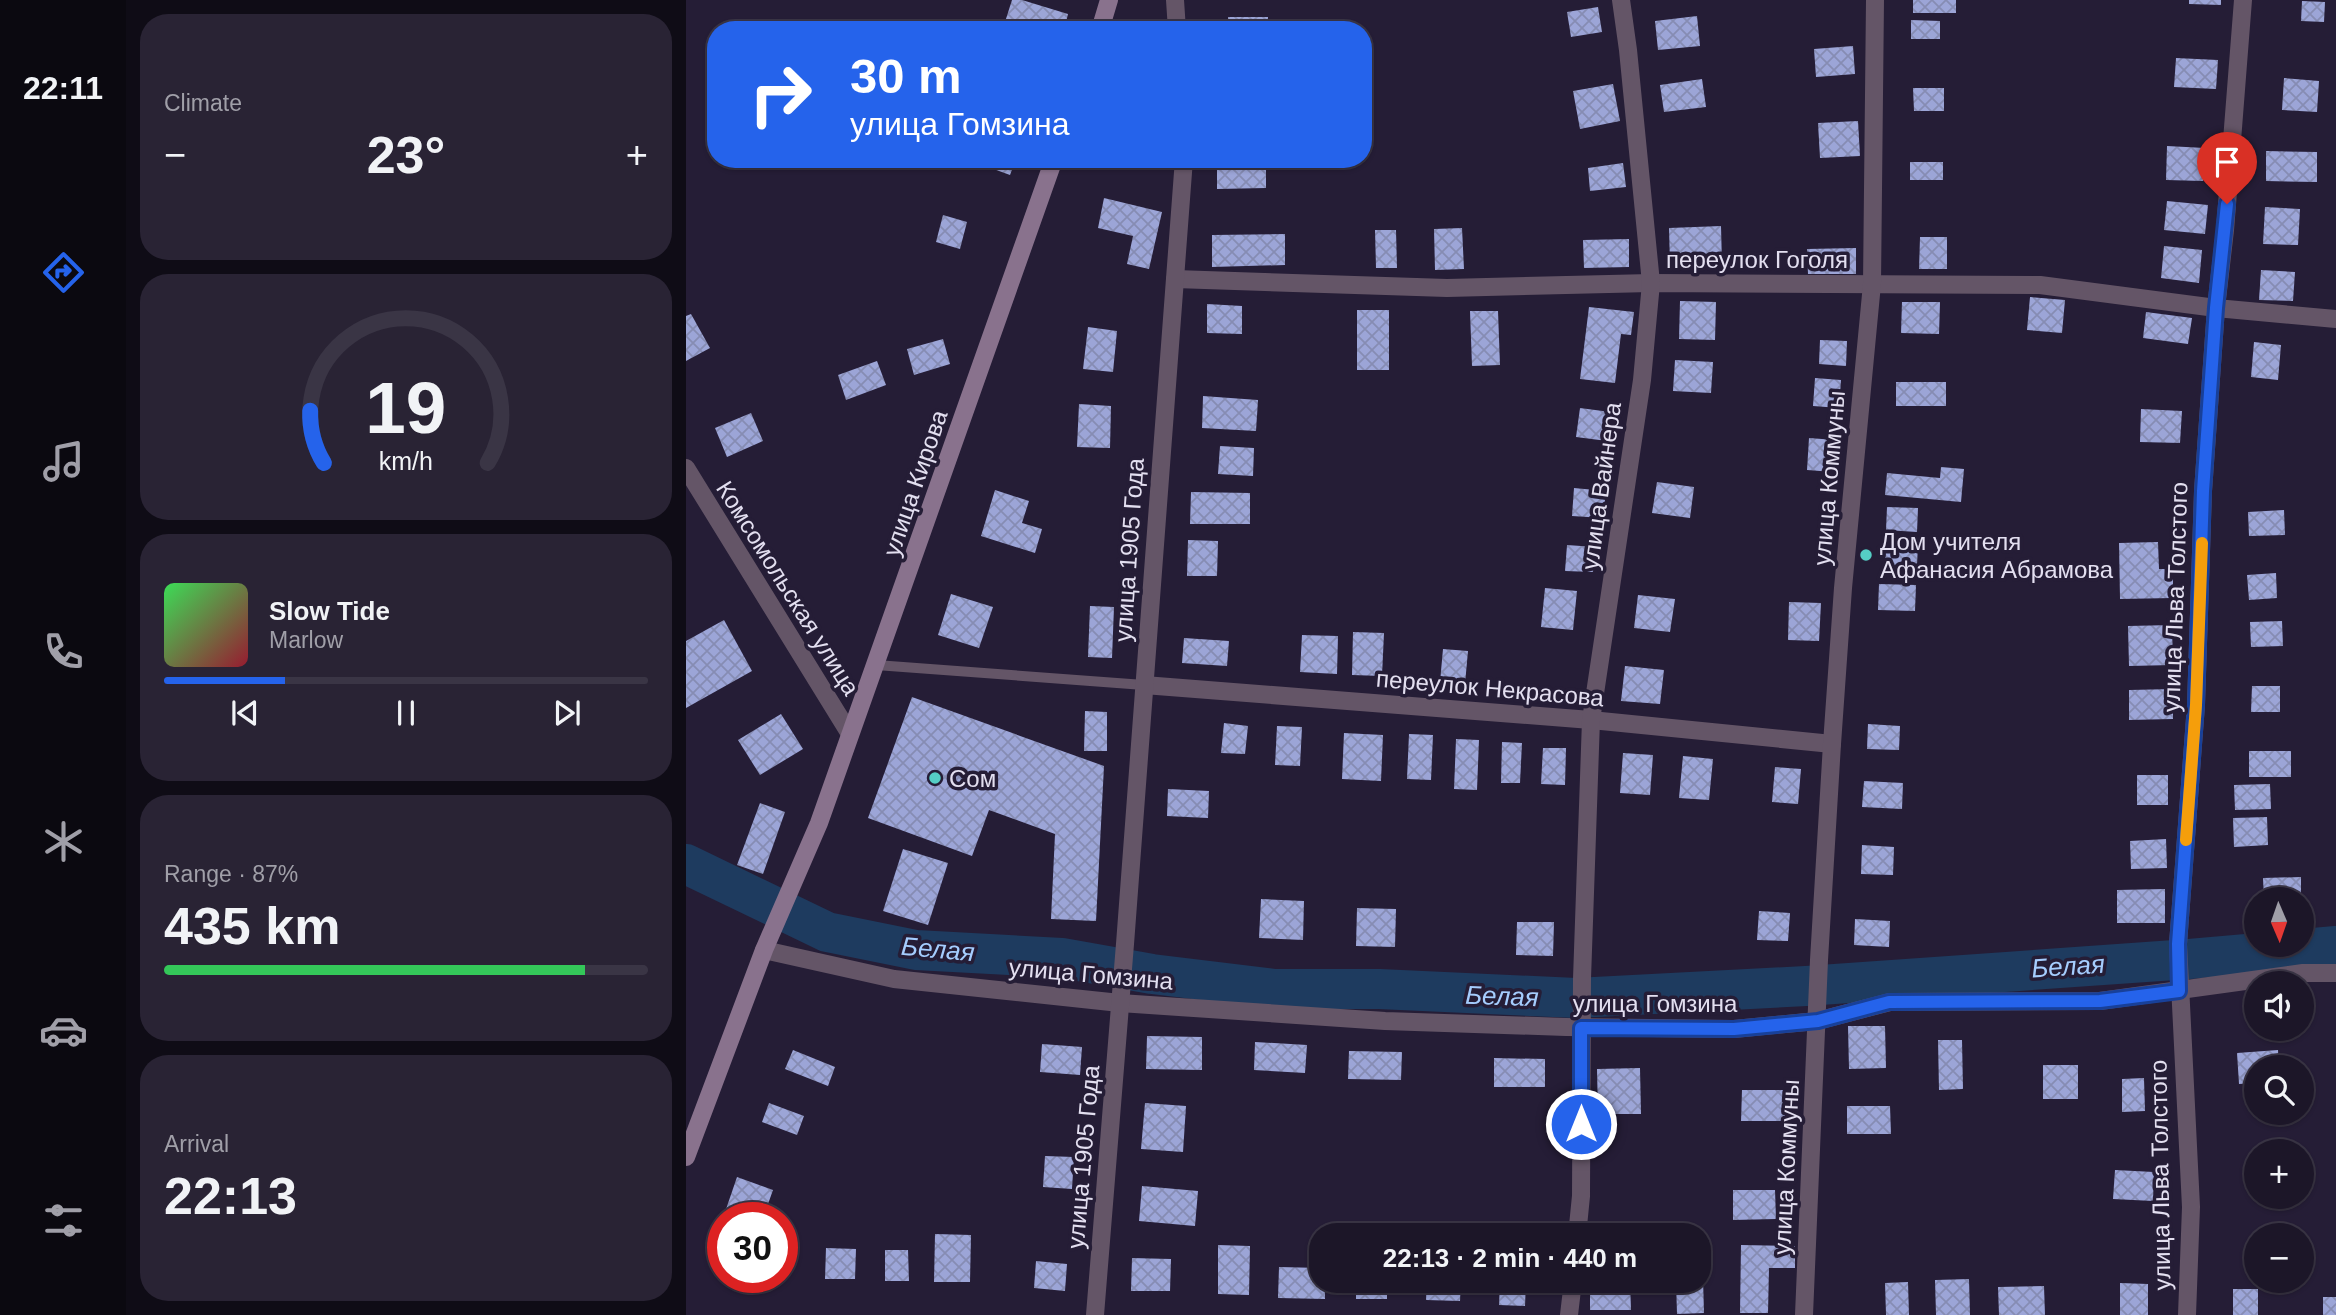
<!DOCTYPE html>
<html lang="en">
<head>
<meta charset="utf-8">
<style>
  :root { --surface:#1c1628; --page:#292334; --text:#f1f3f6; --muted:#a09fa8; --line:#3a3545; --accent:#2563eb }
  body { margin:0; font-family:Arial,sans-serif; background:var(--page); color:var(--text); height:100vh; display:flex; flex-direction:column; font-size:26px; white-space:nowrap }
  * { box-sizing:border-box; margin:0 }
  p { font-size:23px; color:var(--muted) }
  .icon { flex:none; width:38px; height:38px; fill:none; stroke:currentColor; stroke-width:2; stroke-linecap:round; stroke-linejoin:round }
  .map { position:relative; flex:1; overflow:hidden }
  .side { display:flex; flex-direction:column; gap:14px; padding:14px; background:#0f0c16; width:560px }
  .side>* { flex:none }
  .banner { position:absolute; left:21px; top:21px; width:665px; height:147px; border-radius:28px; box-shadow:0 2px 5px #0004,0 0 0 2px var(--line); background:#2563eb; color:#fff; overflow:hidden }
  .needle { width:46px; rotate:178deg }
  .tools { position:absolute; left:1558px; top:887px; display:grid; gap:14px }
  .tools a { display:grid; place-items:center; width:70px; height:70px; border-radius:50%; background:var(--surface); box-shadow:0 2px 5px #0004,0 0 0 2px var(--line); font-size:35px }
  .speed { position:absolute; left:21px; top:1202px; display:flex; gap:14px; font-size:35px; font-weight:700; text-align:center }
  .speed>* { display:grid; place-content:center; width:91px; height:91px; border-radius:50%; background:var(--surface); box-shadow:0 2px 5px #0004,0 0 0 2px var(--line); line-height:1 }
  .speed .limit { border:10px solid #d22; background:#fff; color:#111 }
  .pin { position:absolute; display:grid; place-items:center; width:60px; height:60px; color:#fff; margin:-72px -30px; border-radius:50% 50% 50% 0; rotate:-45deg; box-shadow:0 0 7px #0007 }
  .pin .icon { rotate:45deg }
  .me { position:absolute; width:77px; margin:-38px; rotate:0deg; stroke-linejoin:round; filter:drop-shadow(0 0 5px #0008) }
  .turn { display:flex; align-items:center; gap:24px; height:147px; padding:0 28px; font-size:32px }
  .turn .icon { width:91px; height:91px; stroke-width:2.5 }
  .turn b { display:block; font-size:49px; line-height:60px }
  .big { font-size:52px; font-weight:600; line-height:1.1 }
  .side .widget { flex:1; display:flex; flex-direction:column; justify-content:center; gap:10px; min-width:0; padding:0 24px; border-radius:28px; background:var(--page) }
  .side .dial { align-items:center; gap:0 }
  .dial svg { height:182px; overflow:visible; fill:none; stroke:var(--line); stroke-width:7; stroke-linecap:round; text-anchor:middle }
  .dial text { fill:var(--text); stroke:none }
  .song { display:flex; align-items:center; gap:21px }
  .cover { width:84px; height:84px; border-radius:10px; background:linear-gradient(135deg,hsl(130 70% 55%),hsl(350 70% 35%)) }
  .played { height:7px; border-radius:4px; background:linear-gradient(90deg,var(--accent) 25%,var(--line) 25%) }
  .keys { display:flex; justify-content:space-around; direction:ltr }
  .heat { display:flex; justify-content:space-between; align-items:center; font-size:38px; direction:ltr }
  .charge { height:10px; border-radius:5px; background:linear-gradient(90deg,#34c759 87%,var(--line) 0) }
  .trip { position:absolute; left:623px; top:1223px; width:402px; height:70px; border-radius:28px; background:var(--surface); box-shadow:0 2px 5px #0004,0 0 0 2px var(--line); font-weight:600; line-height:70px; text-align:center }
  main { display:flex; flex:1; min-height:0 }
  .tabs { display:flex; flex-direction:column; width:126px; justify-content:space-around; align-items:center; background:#0b0910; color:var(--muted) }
  .tabs .icon { width:49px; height:49px }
  .tabs .current { color:var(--accent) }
  .tabs b { font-size:32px; color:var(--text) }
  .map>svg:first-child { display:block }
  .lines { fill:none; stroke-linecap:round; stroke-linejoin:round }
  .river { stroke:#1e3b5f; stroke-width:40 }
  .building { fill:url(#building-cross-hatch) }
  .lane { stroke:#645567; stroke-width:10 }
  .street { stroke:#645567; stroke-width:18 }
  .secondary { stroke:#89728d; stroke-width:18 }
  .route-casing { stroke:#184099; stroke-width:18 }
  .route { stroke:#2563eb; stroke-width:12 }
  .slow { stroke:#f59e0b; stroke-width:12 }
  .poi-dot { fill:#55cec5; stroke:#251d36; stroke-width:2.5 }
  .labels { text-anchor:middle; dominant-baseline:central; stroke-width:7; stroke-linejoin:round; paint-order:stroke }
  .street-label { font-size:24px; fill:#e3dff0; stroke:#251d36 }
  .poi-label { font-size:24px; fill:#e3dff0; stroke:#251d36; text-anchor:start }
  .water-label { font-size:26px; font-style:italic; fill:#a5cdfe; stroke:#251d36 }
</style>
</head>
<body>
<main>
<nav class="tabs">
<b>22:11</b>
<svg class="icon current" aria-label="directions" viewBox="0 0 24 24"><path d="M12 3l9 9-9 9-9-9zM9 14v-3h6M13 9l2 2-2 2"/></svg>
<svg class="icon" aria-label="music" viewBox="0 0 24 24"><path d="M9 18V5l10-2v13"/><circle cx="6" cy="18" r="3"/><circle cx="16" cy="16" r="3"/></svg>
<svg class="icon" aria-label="phone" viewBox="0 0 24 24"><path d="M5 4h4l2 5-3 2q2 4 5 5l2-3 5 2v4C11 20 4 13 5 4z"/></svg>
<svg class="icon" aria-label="climate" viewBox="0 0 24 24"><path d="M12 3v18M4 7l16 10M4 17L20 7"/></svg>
<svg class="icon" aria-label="car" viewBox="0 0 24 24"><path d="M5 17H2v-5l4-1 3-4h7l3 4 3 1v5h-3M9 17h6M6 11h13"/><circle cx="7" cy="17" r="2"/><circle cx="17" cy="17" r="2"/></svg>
<svg class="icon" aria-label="filters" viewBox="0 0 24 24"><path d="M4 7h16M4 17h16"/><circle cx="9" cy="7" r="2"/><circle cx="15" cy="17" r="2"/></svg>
</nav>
<section class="side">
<div class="widget"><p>Climate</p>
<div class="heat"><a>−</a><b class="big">23°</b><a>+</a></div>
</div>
<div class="widget dial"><svg viewBox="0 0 100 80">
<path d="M14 69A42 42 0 1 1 86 69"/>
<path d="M14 69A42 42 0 0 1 8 46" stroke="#2563eb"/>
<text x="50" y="56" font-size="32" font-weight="700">19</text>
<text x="50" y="72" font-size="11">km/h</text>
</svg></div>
<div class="widget">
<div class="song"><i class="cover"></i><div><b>Slow Tide</b><p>Marlow</p></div></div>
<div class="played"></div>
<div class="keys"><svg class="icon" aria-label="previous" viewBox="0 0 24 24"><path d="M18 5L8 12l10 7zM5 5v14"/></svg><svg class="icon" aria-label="pause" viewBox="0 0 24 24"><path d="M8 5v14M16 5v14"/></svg><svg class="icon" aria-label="next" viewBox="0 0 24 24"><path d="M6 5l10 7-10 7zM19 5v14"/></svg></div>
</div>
<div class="widget"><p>Range · 87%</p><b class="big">435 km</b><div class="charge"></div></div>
<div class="widget"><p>Arrival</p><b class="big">22:13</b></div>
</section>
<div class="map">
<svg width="1650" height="1315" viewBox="0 0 1650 1315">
  <defs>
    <pattern id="building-cross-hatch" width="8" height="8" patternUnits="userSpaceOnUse" patternTransform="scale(1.75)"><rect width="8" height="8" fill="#9ca5d7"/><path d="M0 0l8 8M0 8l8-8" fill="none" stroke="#868cb3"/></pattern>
  </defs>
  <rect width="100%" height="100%" fill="#251d36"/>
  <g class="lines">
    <path class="river" d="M0 864 141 932 230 950 376 958 466 974 589 989H693L890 998 1120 986 1503 959 1650 946"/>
  </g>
  <g class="building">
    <path d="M326 0H336L382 14 378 30H345L319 22Z"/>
    <rect x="1227" y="0" width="43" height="13"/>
    <path d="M1503 0H1535V5L1503 4Z"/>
    <path d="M1616 1 1639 2 1638 22 1615 21Z"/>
    <path d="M912 7 916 32 885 37 881 12Z"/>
    <path d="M1011 16 1014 46 972 50 969 21Z"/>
    <path d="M542 17H582L581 30H542Z"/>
    <path d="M1225 20 1254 21V39H1225Z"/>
    <path d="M1167 46 1169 74 1130 77 1128 49Z"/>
    <path d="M1490 58 1532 60 1530 89 1488 87Z"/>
    <path d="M1598 78 1633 81 1631 112 1596 110Z"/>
    <path d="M1016 79 1020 107 978 112 974 85Z"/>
    <path d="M927 84 934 121 894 129 887 91Z"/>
    <path d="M1227 88H1258V111H1228Z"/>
    <path d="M1172 121 1174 156 1134 158 1132 123Z"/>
    <path d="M1481 146 1519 148 1517 181 1480 180Z"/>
    <path d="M1580 151 1631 152V182L1580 181Z"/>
    <path d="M280 159H330L324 175Z"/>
    <path d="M580 162V188L531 189V163Z"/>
    <rect x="1224" y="162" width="33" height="18"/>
    <path d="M937 163 940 187 904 191 902 168Z"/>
    <path d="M418 198 476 212 463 269 441 264 447 236 412 228Z"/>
    <path d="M1481 201 1522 205 1519 234 1478 230Z"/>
    <path d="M1579 207 1614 209 1612 245 1577 244Z"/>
    <path d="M257 215 281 222 274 249 250 242Z"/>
    <path d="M1035 226 1036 263 984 265 983 228Z"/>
    <path d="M776 228 778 269 749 270 748 229Z"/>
    <path d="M689 230H710L711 268H690Z"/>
    <path d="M599 234V265L526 267V235Z"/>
    <path d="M1234 237H1261V269H1233Z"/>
    <path d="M943 239V267L898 268 897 240Z"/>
    <path d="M1478 246 1516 250 1513 283 1475 278Z"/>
    <path d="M1170 248V274H1122L1121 249Z"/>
    <path d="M1575 270 1609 272 1607 301 1573 300Z"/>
    <path d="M1344 297 1379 300 1376 333 1341 330Z"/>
    <path d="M994 301 1030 302 1029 340 993 339Z"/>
    <path d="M1216 302H1254L1253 334 1215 333Z"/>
    <path d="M521 304 556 306V334L521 333Z"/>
    <path d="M903 307 948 312 945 335 935 334 929 383 894 379Z"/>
    <rect x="671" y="310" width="32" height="60"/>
    <path d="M784 311H812L814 365 786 366Z"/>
    <path d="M1460 312 1506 318 1502 344 1457 338Z"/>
    <path d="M5 314 24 348 0 361V316Z"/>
    <path d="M402 327 431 331 427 372 397 369Z"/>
    <path d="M257 339 264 364 228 375 221 349Z"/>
    <path d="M1134 340 1161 341 1160 366 1133 364Z"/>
    <path d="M1568 342 1595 345 1592 380 1565 377Z"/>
    <path d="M989 360 1027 362 1025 393 987 391Z"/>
    <path d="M191 361 200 385 160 400 152 375Z"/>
    <path d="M1129 378 1155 380 1153 408 1127 406Z"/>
    <rect x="1210" y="382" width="50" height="24"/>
    <path d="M517 396 572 400 570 431 516 428Z"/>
    <path d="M393 404 425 406 424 448 391 447Z"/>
    <path d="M894 408 932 413 929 442 890 437Z"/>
    <path d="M1455 409 1496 411 1494 443 1454 442Z"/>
    <path d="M65 413 77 441 41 457 29 428Z"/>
    <path d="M1123 438 1149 440 1147 472 1121 470Z"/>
    <path d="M534 446 568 448 567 476 532 474Z"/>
    <path d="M1255 467 1278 469 1275 502 1199 495 1201 473 1254 478Z"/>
    <path d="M971 482 1008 487 1004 518 966 513Z"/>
    <path d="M888 488 920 491 917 518 886 516Z"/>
    <path d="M309 490 343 501 336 523 356 529 349 553 295 536Z"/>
    <path d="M505 492 564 493V524H504Z"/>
    <path d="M1201 507 1232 508 1231 532 1200 530Z"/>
    <path d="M1598 510 1599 535 1563 536 1562 512Z"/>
    <path d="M502 540 532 541 531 576H501Z"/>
    <path d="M1200 542 1232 543 1231 566 1199 565Z"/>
    <path d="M1472 542 1473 569H1487V598L1434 599 1433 543Z"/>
    <path d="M881 545 909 547 907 572 879 571Z"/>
    <path d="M1590 573 1591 598 1563 600 1561 575Z"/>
    <path d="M1193 584 1230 585 1229 611 1192 610Z"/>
    <path d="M859 588 891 591 887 630 855 627Z"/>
    <path d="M265 594 307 607 293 648 252 635Z"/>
    <path d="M952 595 989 599 984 632 948 628Z"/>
    <path d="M1103 602 1135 603 1133 641 1102 640Z"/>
    <path d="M404 606 428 607 426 658 402 657Z"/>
    <path d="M38 620 66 671 0 708V641Z"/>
    <path d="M1596 621 1597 646 1565 647 1564 622Z"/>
    <path d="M1486 625 1487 665 1443 666 1442 626Z"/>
    <path d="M667 632 698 633 696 676 666 675Z"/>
    <path d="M616 635 652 636 651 674 614 672Z"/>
    <path d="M498 638 543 641 541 666 496 663Z"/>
    <path d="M757 649 782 651 779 684 754 682Z"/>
    <path d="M939 666 978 670 974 704 935 701Z"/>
    <path d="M1566 686H1594V712H1565Z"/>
    <path d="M1487 689V719L1443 720V690Z"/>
    <path d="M226 697 418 766 410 921 365 919 369 834 303 810 286 856 182 818Z"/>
    <path d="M399 711 421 712V751H398Z"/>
    <path d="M95 714 117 749 74 775 52 740Z"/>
    <path d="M538 723 562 726 559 754 535 753Z"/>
    <path d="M1182 724 1214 726 1213 750 1181 749Z"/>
    <path d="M591 726 616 727 614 766 589 765Z"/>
    <path d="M658 733 697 735 695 781 656 779Z"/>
    <path d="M723 734 747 735 745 780 721 779Z"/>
    <path d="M770 739 793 740 791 790 768 789Z"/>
    <path d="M816 742 836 743 834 783H815Z"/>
    <path d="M857 748H880L879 785 855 784Z"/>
    <rect x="1563" y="751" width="42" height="26"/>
    <path d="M937 753 967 755 964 795 934 793Z"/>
    <path d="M997 756 1027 759 1023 800 993 798Z"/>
    <path d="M1089 767 1115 769 1112 804 1086 802Z"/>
    <rect x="1451" y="775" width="31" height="30"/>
    <path d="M1178 781 1217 783 1216 809 1176 807Z"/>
    <path d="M1584 784 1585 809 1549 810 1548 785Z"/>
    <path d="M482 789 523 791 522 818 481 816Z"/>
    <path d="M74 803 99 812 77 874 51 865Z"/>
    <path d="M1581 817 1582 845 1548 847 1547 818Z"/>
    <path d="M1480 839 1481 868 1445 869 1444 841Z"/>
    <path d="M1176 845 1208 847 1207 875 1175 874Z"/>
    <path d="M217 849 262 863 242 925 197 911Z"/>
    <path d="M1615 877V900H1578L1577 878Z"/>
    <path d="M1479 889V923H1431V890Z"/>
    <path d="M575 899 618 901 617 940 573 938Z"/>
    <path d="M671 908 710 909 709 947 670 946Z"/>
    <path d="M1073 911 1104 913 1102 941 1071 940Z"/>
    <path d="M1169 919 1204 921 1203 947 1168 945Z"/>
    <path d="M831 922H868L867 956 830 955Z"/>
    <path d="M1162 1026H1199L1200 1068 1163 1069Z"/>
    <path d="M461 1036 516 1037V1070L460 1069Z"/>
    <path d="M1252 1040H1276L1277 1089 1253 1090Z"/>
    <path d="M569 1042 621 1045 619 1073 568 1070Z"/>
    <path d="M356 1044 396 1047 394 1075 354 1072Z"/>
    <path d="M107 1050 149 1067 142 1086 99 1069Z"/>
    <path d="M1592 1050 1593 1068H1570V1083L1553 1084 1551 1053Z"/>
    <path d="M663 1051 716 1052 715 1080 662 1079Z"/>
    <path d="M808 1058 859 1059V1087H808Z"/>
    <rect x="1357" y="1065" width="35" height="34"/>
    <path d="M954 1068 955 1114H912L911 1069Z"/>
    <path d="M1458 1078 1459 1111 1436 1112V1079Z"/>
    <path d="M1056 1090H1099V1121H1055Z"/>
    <path d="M83 1103 118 1116 111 1135 76 1122Z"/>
    <path d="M459 1103 500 1106 497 1152 455 1149Z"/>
    <path d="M1161 1106H1204L1205 1134H1161Z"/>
    <path d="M359 1156 388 1157 386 1189 357 1187Z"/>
    <path d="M1429 1170 1468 1172 1467 1201 1427 1199Z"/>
    <path d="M51 1177 87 1190 77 1218H37Z"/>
    <path d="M456 1186 512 1191 509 1226 453 1221Z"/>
    <path d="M1047 1190H1089L1090 1219 1047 1220Z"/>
    <path d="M36 1220H37V1265L22 1260Z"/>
    <path d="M249 1234 285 1235 284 1282H248Z"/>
    <path d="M532 1245 564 1246 563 1295 532 1294Z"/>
    <path d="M1055 1245 1109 1246V1268H1083L1082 1313H1054Z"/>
    <path d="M140 1248 170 1249 169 1279H139Z"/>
    <path d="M199 1250H222L223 1281H199Z"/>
    <path d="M446 1258 485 1259 484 1291H445Z"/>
    <path d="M350 1261 381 1264 379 1291 348 1288Z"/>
    <path d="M593 1267 635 1268V1281H639V1299L592 1298Z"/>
    <path d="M1013 1278H1017L1018 1313 991 1314 990 1281H1013Z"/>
    <path d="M1283 1279 1284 1315H1250L1249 1280Z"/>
    <rect x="670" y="1281" width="31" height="18"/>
    <path d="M741 1281H775L774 1301 740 1300Z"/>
    <path d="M814 1281H840L839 1306 813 1305Z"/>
    <path d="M904 1281H944L945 1310H904Z"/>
    <path d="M1222 1282 1223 1315H1200L1199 1283Z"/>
    <path d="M1434 1283 1462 1284V1315H1434Z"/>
    <path d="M1358 1286 1359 1315H1313L1312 1287Z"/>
    <rect x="1547" y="1289" width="25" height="26"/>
    <rect x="1637" y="1297" width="13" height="18"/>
  </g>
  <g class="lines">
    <path class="lane" d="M190 665 458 685"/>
    <g class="street">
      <path d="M489 0 491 30"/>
      <path d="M489 279 761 288 965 283 1354 285 1530 308 1650 319"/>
      <path d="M0 468 164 734"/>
      <path d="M458 685 905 720 1146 744"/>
      <path d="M78 950 208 979 434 1003 699 1021 880 1027 1048 1029 1131 1021 1204 1002 1414 1001 1617 973H1650"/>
      <path d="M891 1236 895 1196 896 979 905 720 956 380 965 283 942 50 935 0"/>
      <path d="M409 1315 439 944 498 159"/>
      <path d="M883 1315 887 1281"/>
      <path d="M1118 1315 1133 960 1146 744 1157 588 1186 284 1189 0"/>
      <path d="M1501 1315 1505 1207 1492 944 1510 705 1517 491 1530 308 1539 230 1557 0"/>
    </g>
    <g class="secondary">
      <path d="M414 30 423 0"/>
      <path d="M0 1157 78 950 133 823 368 159"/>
    </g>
  </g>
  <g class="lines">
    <defs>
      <path id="route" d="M895 1124V1028L1048 1029 1132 1021 1203 1002 1414 1001 1493 991 1492 944 1510 705 1517 491 1530 308 1541 204"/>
    </defs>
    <use href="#route" class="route-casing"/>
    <use href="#route" class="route"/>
    <path class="slow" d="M1500 840 1510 705 1516 543"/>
  </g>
  <g class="poi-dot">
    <circle cx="1180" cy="555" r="7"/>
    <circle cx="249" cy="778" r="7"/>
  </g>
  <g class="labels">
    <g class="street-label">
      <text x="1071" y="259">переулок Гоголя</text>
      <text transform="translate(1143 478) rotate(-85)">улица Коммуны</text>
      <text transform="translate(229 483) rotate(-71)">улица Кирова</text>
      <text transform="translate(915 486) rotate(-82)">улица Вайнера</text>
      <text transform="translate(443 550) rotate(-86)">улица 1905 Года</text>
      <text transform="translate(102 588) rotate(58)">Комсомольская улица</text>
      <text transform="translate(1489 597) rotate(-88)">улица Льва Толстого</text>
      <text transform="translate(804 688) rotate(5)">переулок Некрасова</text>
      <text transform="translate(405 974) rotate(5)">улица Гомзина</text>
      <text x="969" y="1003">улица Гомзина</text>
      <text transform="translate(397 1157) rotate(-85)">улица 1905 Года</text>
      <text transform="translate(1100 1167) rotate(-87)">улица Коммуны</text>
      <text transform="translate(1474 1175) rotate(-91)">улица Льва Толстого</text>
    </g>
    <g class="poi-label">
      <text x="1194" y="541">Дом учителя<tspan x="1194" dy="28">Афанасия Абрамова</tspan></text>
      <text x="263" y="778">Сом</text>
    </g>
    <g class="water-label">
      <text transform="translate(252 949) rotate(5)">Белая</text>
      <text transform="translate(1382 966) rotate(-4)">Белая</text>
      <text transform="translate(816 996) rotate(2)">Белая</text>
    </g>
  </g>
</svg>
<div class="tools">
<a><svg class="needle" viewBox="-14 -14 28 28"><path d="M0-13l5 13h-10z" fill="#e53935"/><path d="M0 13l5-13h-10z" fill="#a09fa8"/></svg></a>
<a><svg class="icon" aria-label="sound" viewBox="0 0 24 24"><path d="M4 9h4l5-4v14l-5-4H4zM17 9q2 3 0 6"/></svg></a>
<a><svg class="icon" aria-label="search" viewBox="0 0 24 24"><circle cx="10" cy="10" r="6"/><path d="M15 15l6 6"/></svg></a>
<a>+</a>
<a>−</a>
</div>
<div class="speed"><div class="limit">30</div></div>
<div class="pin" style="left:1541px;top:204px;background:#d93025"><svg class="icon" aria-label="arrive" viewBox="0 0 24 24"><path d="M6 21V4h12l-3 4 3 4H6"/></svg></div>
<svg class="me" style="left:895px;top:1124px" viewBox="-20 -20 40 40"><circle r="17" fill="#2563eb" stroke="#fff" stroke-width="3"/><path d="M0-11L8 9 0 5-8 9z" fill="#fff"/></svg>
<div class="trip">22:13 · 2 min · 440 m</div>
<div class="banner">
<div class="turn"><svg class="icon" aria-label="right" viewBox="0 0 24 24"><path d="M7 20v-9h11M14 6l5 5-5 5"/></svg><div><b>30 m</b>улица Гомзина</div></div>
</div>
</div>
</main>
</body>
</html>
